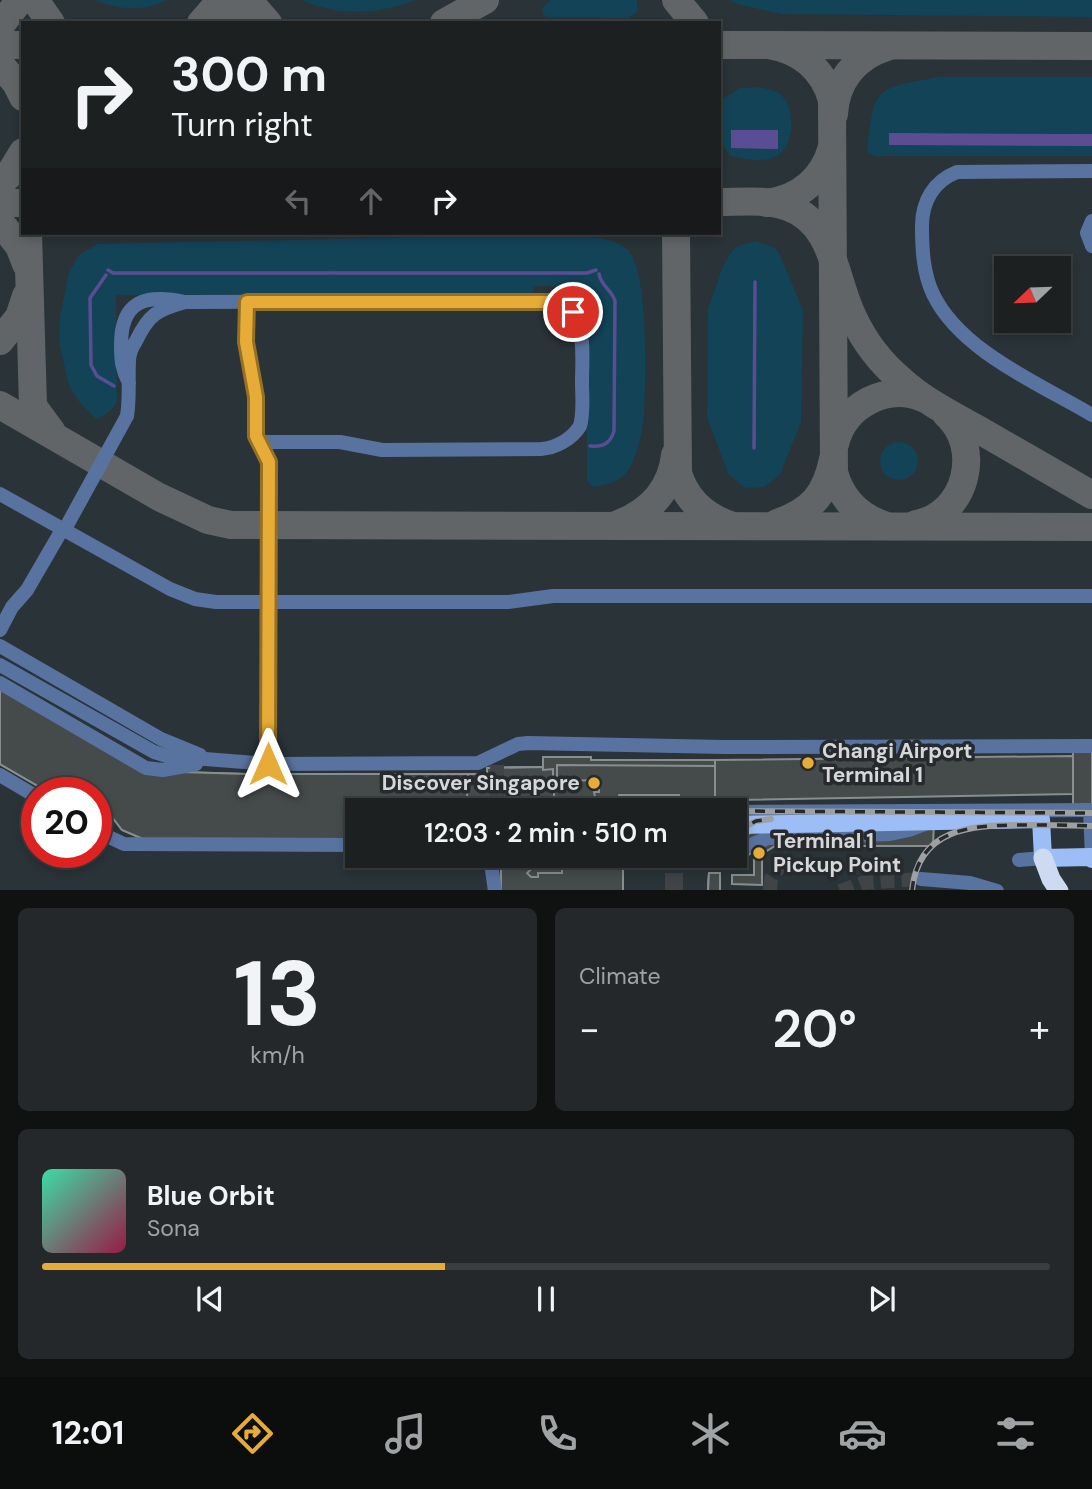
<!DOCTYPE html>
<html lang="en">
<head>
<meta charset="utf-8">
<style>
  :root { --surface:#1d2021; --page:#25282a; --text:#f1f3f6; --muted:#a0a3a5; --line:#3b3e3f; --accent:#e7ac37 }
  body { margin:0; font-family:"DM Sans",sans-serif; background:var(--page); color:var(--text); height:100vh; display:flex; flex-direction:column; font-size:26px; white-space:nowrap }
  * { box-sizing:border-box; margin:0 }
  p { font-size:23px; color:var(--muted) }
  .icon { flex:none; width:38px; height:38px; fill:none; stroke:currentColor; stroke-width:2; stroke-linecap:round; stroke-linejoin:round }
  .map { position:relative; height:890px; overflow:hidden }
  .drawer { display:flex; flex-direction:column; gap:18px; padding:18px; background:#101212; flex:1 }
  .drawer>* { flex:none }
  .guide { position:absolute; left:21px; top:21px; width:700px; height:214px; border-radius:0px; box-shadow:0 4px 10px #0003,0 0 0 2px var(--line); background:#1d2021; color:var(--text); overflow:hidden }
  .needle { width:46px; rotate:247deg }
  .tools { position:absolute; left:994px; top:256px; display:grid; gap:14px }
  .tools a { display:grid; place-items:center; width:77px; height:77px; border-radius:0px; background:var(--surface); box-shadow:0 4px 10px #0003,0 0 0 2px var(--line); font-size:35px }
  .speed { position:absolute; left:21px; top:777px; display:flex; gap:14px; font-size:35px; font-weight:700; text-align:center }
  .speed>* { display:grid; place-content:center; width:91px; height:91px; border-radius:50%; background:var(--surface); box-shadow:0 4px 10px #0003,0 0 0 2px var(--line); line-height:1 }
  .speed .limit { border:10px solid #d22; background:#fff; color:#111 }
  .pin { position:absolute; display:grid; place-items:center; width:60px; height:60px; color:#fff; margin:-30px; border:4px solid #fff; border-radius:50%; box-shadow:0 2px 7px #0007 }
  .me { position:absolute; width:77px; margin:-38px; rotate:0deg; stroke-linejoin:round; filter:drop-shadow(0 0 5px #0008) }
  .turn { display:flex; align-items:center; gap:24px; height:147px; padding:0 35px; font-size:32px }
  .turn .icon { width:91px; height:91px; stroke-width:2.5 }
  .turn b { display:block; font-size:49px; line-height:60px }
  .lanes { display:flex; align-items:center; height:66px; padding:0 35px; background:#0003; justify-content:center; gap:35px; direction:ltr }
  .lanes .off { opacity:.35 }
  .big { font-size:52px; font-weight:600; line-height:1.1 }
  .drawer .tile { flex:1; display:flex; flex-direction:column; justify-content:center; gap:10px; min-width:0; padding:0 24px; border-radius:10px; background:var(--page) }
  .drawer .dial { align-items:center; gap:0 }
  .dial b { font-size:91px; line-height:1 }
  .song { display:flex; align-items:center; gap:21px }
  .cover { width:84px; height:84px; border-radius:10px; background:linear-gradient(135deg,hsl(160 70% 55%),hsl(340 70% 35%)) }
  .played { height:7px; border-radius:4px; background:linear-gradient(90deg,var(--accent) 40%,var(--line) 40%) }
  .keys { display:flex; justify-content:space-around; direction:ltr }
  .heat { display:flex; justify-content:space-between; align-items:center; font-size:38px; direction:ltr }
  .drawer .tiles { flex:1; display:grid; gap:18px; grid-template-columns:1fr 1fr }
  .tile:last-child { grid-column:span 2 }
  .trip { position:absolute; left:345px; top:798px; width:402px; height:70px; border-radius:0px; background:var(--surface); box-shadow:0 4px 10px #0003,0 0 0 2px var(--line); font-weight:600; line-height:70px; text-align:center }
  .tabs { display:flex; height:112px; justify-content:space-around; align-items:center; background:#0c0d0d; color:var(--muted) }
  .tabs .icon { width:49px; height:49px }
  .tabs .active { color:var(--accent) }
  .tabs b { font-size:32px; color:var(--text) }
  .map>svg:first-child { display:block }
  .built { fill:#293338; fill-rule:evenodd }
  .green { fill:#124357 }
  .water { fill:#5b4d93 }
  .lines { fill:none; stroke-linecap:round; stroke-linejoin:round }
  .stream { stroke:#5b4d93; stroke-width:3.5 }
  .taxiway { stroke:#626567; stroke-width:28 }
  .building { fill:#454a4a; stroke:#888e8e; stroke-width:2 }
  .minor-tunnel { stroke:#414446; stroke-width:14; stroke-dasharray:14 7; stroke-linecap:butt }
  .major-tunnel { stroke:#414446; stroke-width:18; stroke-dasharray:18 9; stroke-linecap:butt }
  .minor { stroke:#5973a0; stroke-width:14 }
  .major { stroke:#9cbdf5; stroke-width:18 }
  .highway { stroke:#cddaf1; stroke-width:19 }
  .rail-casing { stroke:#9ea0a2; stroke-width:6 }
  .rail { stroke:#272a2c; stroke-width:3.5; stroke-dasharray:10; stroke-linecap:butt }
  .route-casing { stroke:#967024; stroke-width:18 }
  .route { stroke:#e7ac37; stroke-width:12 }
  .poi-dot { fill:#e7ac37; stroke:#272a2c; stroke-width:2.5 }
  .labels { text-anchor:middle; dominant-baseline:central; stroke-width:7; stroke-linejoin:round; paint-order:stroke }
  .poi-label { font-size:21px; font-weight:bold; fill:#d5d7d9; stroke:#272a2c; text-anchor:start }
</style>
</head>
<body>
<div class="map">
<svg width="1092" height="891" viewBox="0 0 1092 891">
  <rect width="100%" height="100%" fill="#272a2c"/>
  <path class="built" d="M0 0H1092V890H0ZM23 23H719V233H23ZM1006 268H1059V320H1006ZM37 793H96V852H37ZM357 810H735V856H357Z"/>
  <g class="green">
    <path d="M95 0H166C144 12 117 10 95 0Z"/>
    <path d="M301 0H416C379 14 338 17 301 0Z"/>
    <path d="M551 0H637V11L629 18 547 17 543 14 542 8Z"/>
    <path d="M730 0H1092V17L781 14 737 4Z"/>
    <path d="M939 77H1092V134L889 133V145L1092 146V156H875L867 152C874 86 874 89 939 77Z"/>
    <path d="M760 87C766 89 775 90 780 94 797 108 795 147 775 157 761 163 745 159 731 156 716 141 716 119 723 99L740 88Z"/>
    <path d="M565 234C583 237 612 236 627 249 649 268 646 381 644 412 643 429 638 455 629 469 621 482 606 485 592 487L587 481 586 286H533V294L116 295 117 401C113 411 106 414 96 419L80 403 69 386 59 341 60 317 69 272 79 255 97 244Z"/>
    <path d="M756 241 775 248 781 257 803 310 801 422 780 475 764 487 754 488 744 487 728 474 707 417 708 309 723 266 730 254 737 246Z"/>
    <circle cx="899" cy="461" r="19"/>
  </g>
  <g class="water">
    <path d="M731 130H778V149L731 148Z"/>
    <path d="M889 133 1092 134V146L889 145Z"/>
  </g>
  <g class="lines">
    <g class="stream">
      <path d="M108 270 113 273H330"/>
      <path d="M332 273H587L596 270"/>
      <path d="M106 275 90 298 91 365 97 376 114 386"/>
      <path d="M590 446C603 447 610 444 614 431L615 301C612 290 601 286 599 274"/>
      <path d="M754 448 755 282"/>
    </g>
    <g class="taxiway">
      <path d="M35 0 51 23"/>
      <path d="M248 0 268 23"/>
      <path d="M676 0 695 23"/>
      <path d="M201 23 221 0"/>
      <path d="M234 23V0"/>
      <path d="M444 23 485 0"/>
      <path d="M0 26 20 0"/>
      <path d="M0 45H23"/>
      <path d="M719 45 1092 46"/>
      <path d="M768 45C800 50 823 69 832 100L834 472C841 499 858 516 884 525"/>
      <path d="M0 64 16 83 23 97"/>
      <path d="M834 114C836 81 855 57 887 47"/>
      <path d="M0 184 9 175 23 152"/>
      <path d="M719 202C741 202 767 199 788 207 835 224 834 279 853 317 864 341 881 363 901 380 924 401 954 416 981 431 1018 452 1055 474 1092 495"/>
      <path d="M0 203H23"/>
      <path d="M767 203C800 198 823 179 832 147"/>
      <path d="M0 222 19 246 26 264"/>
      <path d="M28 233 33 406 52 432"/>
      <path d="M676 233 678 473C686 500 704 516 730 525"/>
      <path d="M0 341 19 317 26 296"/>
      <path d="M0 405 159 497 208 520 231 525 1092 527"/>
      <path d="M835 444C844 405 887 383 923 398"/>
      <path d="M777 523C812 511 826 494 833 459"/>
      <path d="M618 524C650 512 671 490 675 455"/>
      <path d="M916 524C967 515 983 447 946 414"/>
    </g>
  </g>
  <g class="building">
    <path d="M0 684 147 771 247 774H487V768L543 767V757H591V760H715L1073 756V794L673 801V810H357V841L143 839 122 830 109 813 96 820V793H50L0 764Z"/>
    <path d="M0 684 147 771 247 774H487V768L543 767V757H591V760H715V801H673V810H357V841L143 839 122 830 109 813 96 820V793H50L0 764Z"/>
    <rect x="1073" y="749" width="19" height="56"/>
    <path d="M557 765 715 766V801L622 800V810H571V806H597L594 792H599V780L557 781Z"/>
    <path d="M543 767V770L553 769V781L542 780V784H554V799H488V810H430V798L467 799 468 774H487V768Z"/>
    <rect x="619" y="795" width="60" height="15"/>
    <path d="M934 821 933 846H775L762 854V885L732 884V875H754V851L747 856 739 842 754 830Z"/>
    <rect x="501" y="856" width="122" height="35"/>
    <rect x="501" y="856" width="122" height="35"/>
    <path d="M554 856 562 864V873H538V877H531L527 873 545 857Z"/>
    <path d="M709 873H720V891H708Z"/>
    <path d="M709 873H720V891H708Z"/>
    <path d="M709 873H720V891H708Z"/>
  </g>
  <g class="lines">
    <g class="minor-tunnel">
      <path d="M497 765V810"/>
      <path d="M770 891 771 879 784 860"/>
      <path d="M840 891 862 883 921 879"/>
    </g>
    <path class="major-tunnel" d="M674 891V857"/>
    <g class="minor">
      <path d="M1092 171 957 172C934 181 922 201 922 226 922 248 923 273 933 294 960 351 1040 384 1092 415"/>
      <path d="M1092 221 1087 233 1092 246"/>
      <path d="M185 302 548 301C589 302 582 353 582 382 582 396 584 412 580 426 572 439 556 448 541 449L382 450 340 442H262L256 436V397L246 342 247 302"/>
      <path d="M257 437 269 462 268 764"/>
      <path d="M0 494 170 589 195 599 216 602H508L553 596H1092"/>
      <path d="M65 529 127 416C130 398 128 380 129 361 129 353 132 347 136 341 149 314 157 310 185 302 146 294 121 300 121 345 121 360 122 370 129 383"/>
      <path d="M0 630 12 607 27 590 63 528"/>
      <path d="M0 646 161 739 200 755"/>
      <path d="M0 665 154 752 167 756 268 764 478 763 518 744 528 743 724 747 1092 746"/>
      <path d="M0 683 146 768 163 770 196 764"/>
      <path d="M0 775 37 797"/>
      <path d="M1090 810 1092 857"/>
      <path d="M735 812 1092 810"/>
      <path d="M96 831 124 844 357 845"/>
      <path d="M735 851 768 838 890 834 909 830 925 824"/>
      <path d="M490 856 495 891"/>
      <path d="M1019 860 1043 858"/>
      <path d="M921 879 970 883 997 891"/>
    </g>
    <g class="major">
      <path d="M735 825 1041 819 1043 858 1091 857 1092 859"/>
      <path d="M674 857V856"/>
    </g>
    <path class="highway" d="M1043 858 1051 879 1059 891"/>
    <defs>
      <g id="rail">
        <path d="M674 803 709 810"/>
        <path d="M735 811 1092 813"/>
        <path d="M735 833 756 821 771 819"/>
        <path d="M723 865V856"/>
        <path d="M912 891C918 828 971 825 1022 825 1045 825 1069 825 1092 826"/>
      </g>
    </defs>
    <use href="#rail" class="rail-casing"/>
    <use href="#rail" class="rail"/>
  </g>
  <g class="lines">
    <defs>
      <path id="route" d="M268 764 269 462 256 436V397L246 342 247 302H556L567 306 573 312"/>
    </defs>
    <use href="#route" class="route-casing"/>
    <use href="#route" class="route"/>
  </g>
  <g class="poi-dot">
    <circle cx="808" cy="763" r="7"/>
    <circle cx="594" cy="783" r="7"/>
    <circle cx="759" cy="853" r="7"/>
  </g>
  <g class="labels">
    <g class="poi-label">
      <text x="822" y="751">Changi Airport<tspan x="822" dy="24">Terminal 1</tspan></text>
      <text x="580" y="783" text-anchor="end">Discover Singapore</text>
      <text x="773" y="841">Terminal 1<tspan x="773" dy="24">Pickup Point</tspan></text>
    </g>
  </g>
</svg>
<div class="tools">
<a><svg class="needle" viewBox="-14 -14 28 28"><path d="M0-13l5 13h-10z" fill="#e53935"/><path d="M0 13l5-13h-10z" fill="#a0a3a5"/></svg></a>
</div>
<div class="speed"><div class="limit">20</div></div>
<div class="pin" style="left:573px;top:312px;background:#d93025"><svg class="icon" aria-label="arrive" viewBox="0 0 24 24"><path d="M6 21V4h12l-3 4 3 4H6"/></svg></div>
<svg class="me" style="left:268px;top:764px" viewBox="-20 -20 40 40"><path d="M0-17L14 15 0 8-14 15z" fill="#e7ac37" stroke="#fff" stroke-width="4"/></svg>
<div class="trip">12:03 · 2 min · 510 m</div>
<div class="guide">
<div class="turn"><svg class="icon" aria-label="right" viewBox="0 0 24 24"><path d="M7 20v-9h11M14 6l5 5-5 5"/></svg><div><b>300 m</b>Turn right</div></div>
<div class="lanes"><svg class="icon off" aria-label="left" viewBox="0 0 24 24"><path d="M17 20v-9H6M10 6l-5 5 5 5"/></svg><svg class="icon off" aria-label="ahead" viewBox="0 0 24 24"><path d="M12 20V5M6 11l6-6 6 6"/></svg><svg class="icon" aria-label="right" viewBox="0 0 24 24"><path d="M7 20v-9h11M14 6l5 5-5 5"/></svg></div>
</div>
</div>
<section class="drawer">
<div class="tiles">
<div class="tile dial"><b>13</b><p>km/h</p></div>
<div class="tile"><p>Climate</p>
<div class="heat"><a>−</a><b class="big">20°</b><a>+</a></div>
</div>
<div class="tile">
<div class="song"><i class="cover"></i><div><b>Blue Orbit</b><p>Sona</p></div></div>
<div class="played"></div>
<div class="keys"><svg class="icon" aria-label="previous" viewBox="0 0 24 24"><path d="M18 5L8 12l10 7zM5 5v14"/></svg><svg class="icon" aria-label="pause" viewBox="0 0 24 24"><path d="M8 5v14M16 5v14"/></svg><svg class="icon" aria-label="next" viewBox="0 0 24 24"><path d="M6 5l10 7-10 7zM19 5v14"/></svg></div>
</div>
</div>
</section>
<nav class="tabs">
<b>12:01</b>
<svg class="icon active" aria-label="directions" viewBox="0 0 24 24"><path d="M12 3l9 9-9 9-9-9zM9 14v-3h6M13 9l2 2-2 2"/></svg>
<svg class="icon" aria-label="music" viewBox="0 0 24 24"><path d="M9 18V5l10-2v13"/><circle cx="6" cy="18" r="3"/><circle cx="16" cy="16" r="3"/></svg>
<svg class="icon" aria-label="phone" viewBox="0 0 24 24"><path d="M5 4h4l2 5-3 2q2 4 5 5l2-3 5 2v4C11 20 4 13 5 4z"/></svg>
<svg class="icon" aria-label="climate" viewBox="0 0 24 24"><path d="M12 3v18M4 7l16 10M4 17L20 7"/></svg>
<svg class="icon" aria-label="car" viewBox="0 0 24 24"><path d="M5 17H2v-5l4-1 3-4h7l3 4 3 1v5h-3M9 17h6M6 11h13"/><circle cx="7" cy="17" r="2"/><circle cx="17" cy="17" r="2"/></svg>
<svg class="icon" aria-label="filters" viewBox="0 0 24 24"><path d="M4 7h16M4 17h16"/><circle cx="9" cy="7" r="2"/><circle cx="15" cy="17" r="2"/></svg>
</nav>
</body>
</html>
